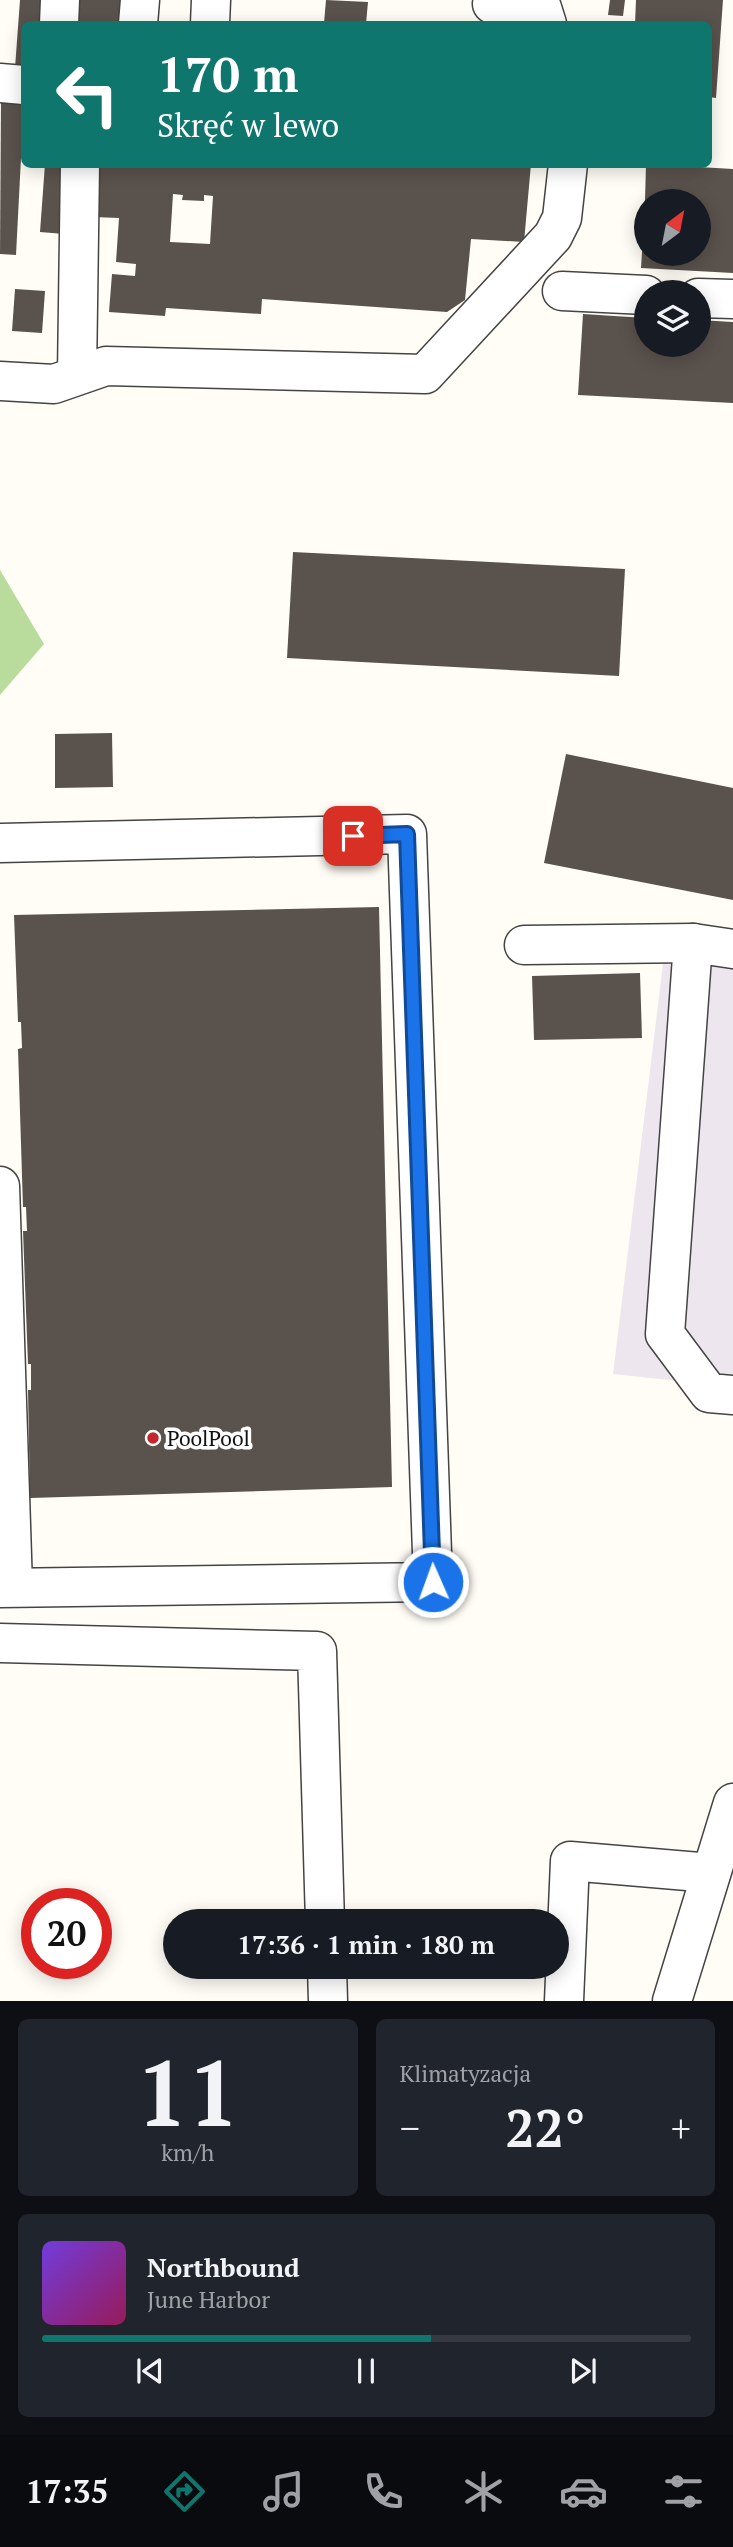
<!DOCTYPE html>
<html lang="pl">
<head>
<meta charset="utf-8">
<style>
  :root { --surface:#171b24; --page:#20242c; --text:#f1f3f6; --muted:#9ea1a6; --line:#363941; --accent:#0f766e }
  body { margin:0; font-family:"PT Serif",serif; background:var(--page); color:var(--text); height:100vh; display:flex; flex-direction:column; font-size:26px; white-space:nowrap }
  * { box-sizing:border-box; margin:0 }
  p { font-size:23px; color:var(--muted) }
  .icon { flex:none; width:38px; height:38px; fill:none; stroke:currentColor; stroke-width:2; stroke-linecap:round; stroke-linejoin:round }
  .map { position:relative; height:2001px; overflow:hidden }
  .side { display:flex; flex-direction:column; gap:18px; padding:18px; background:#0d0f14; flex:1 }
  .side>* { flex:none }
  .hud { position:absolute; left:21px; top:21px; width:691px; height:147px; border-radius:10px; box-shadow:0 4px 18px #0003; background:#0f766e; color:#fff; overflow:hidden }
  .needle { width:46px; rotate:32deg }
  .buttons { position:absolute; left:634px; top:189px; display:grid; gap:14px }
  .buttons a { display:grid; place-items:center; width:77px; height:77px; border-radius:50%; background:var(--surface); box-shadow:0 4px 18px #0003; font-size:35px }
  .speed { position:absolute; left:21px; top:1888px; display:flex; gap:14px; font-size:35px; font-weight:700; text-align:center }
  .speed>* { display:grid; place-content:center; width:91px; height:91px; border-radius:50%; background:var(--surface); box-shadow:0 4px 18px #0003; line-height:1 }
  .speed .limit { border:10px solid #d22; background:#fff; color:#111 }
  .pin { position:absolute; display:grid; place-items:center; width:60px; height:60px; color:#fff; margin:-30px; border-radius:14px; box-shadow:0 4px 10px #0006 }
  .me { position:absolute; width:77px; margin:-38px; rotate:358deg; stroke-linejoin:round; filter:drop-shadow(0 0 5px #0008) }
  .turn { display:flex; align-items:center; gap:24px; height:147px; padding:0 21px; font-size:32px }
  .turn .icon { width:91px; height:91px; stroke-width:2.5 }
  .turn b { display:block; font-size:49px; line-height:60px }
  .big { font-size:52px; font-weight:700; line-height:1.1 }
  .side .widget { flex:1; display:flex; flex-direction:column; justify-content:center; gap:10px; min-width:0; padding:0 24px; border-radius:10px; background:var(--page) }
  .side .dial { align-items:center; gap:0 }
  .dial b { font-size:91px; line-height:1 }
  .song { display:flex; align-items:center; gap:21px }
  .cover { width:84px; height:84px; border-radius:10px; background:linear-gradient(135deg,hsl(260 70% 55%),hsl(330 70% 35%)) }
  .played { height:7px; border-radius:4px; background:linear-gradient(90deg,var(--accent) 60%,var(--line) 60%) }
  .keys { display:flex; justify-content:space-around; direction:ltr }
  .heat { display:flex; justify-content:space-between; align-items:center; font-size:38px; direction:ltr }
  .side .tiles { flex:1; display:grid; gap:18px; grid-template-columns:1fr 1fr }
  .widget:last-child { grid-column:span 2 }
  .trip { position:absolute; left:163px; top:1909px; width:406px; height:70px; border-radius:35px; background:var(--surface); box-shadow:0 4px 18px #0003; font-weight:700; line-height:70px; text-align:center }
  .tab-bar { display:flex; height:112px; justify-content:space-around; align-items:center; background:#090b0e; color:var(--muted) }
  .tab-bar .icon { width:49px; height:49px }
  .tab-bar .selected { color:var(--accent) }
  .tab-bar b { font-size:32px; color:var(--text) }
  .map>svg:first-child { display:block }
  .industrial { fill:#eee6ef }
  .forest { fill:#b9dc9c }
  .building { fill:#5a524d; fill-rule:evenodd }
  .lines { fill:none; stroke-linecap:round; stroke-linejoin:round }
  .minor-casing { stroke:#444; stroke-width:41 }
  .minor { stroke:#fff; stroke-width:38 }
  .route-casing { stroke:#114b97; stroke-width:18 }
  .route { stroke:#1a73e8; stroke-width:12 }
  .poi-dot { fill:#c4262e; stroke:#fff; stroke-width:2.5 }
  .labels { text-anchor:middle; dominant-baseline:central; stroke-width:7; stroke-linejoin:round; paint-order:stroke }
  .poi-label { font-size:21px; fill:#111; stroke:#fff; text-anchor:start }
</style>
</head>
<body>
<div class="map">
<svg width="733" height="2001" viewBox="0 0 733 2001">
  <rect width="100%" height="100%" fill="#fffdf5"/>
  <path class="industrial" d="M663 964 733 967V1387L613 1374Z"/>
  <path class="forest" d="M0 570 44 644 0 695Z"/>
  <g class="building">
    <path d="M20 0H46L44 24H24V69L15 68Z"/>
    <path d="M75 0H127L125 24H74Z"/>
    <path d="M326 0 368 2 366 24 324 23Z"/>
    <path d="M610 0H625L623 16 608 15Z"/>
    <path d="M636 0H723L716 98 709 97V24H635Z"/>
    <path d="M1 97 24 100 16 255 0 254Z"/>
    <path d="M45 164H69L64 234 40 232Z"/>
    <path d="M98 164H531L524 242 471 239 465 300 447 312 262 299 261 314 166 308 165 316 109 312 112 274 135 276 136 264 116 262 119 218 94 217ZM173 194 183 195 182 200 204 201V195L213 196 210 244 170 242Z"/>
    <path d="M646 164 733 169V273L641 268 644 220H646V254H698V201H645Z"/>
    <path d="M15 289 45 291 42 333 12 331Z"/>
    <path d="M583 314 646 318V345H698V320L733 322V403L578 395Z"/>
    <path d="M293 552 625 569 619 676 287 658Z"/>
    <path d="M112 733 113 787 55 788V734Z"/>
    <path d="M566 754 733 788V900L544 863Z"/>
    <path d="M379 907 392 1487 30 1498 28 1390H31V1364H28L23 1231H27L26 1207H23L18 1049 22 1048 21 1022H18L14 915Z"/>
    <path d="M640 973 642 1038 534 1040 532 976Z"/>
  </g>
  <g class="lines">
    <defs>
      <g id="minor">
        <path d="M492 4 542 8 547 24"/>
        <path d="M59 24 60 0"/>
        <path d="M138 24 140 0"/>
        <path d="M210 24 211 0"/>
        <path d="M0 83 24 85"/>
        <path d="M562 291 646 295"/>
        <path d="M698 298 733 299"/>
        <path d="M77 375 80 164"/>
        <path d="M0 381 54 384 106 366 425 374 553 236 562 218 568 164"/>
        <path d="M0 843 407 834 433 1582 0 1588"/>
        <path d="M524 945 693 943"/>
        <path d="M733 949 693 943 665 1334 709 1393 733 1395"/>
        <path d="M0 1186 13 1587"/>
        <path d="M0 1643 317 1651 325 1922"/>
        <path d="M327 1967 328 2001"/>
        <path d="M564 2001 570 1861 711 1873"/>
        <path d="M672 2001 733 1803"/>
      </g>
    </defs>
    <use href="#minor" class="minor-casing"/>
    <use href="#minor" class="minor"/>
  </g>
  <g class="lines">
    <defs>
      <path id="route" d="M353 836 407 834 433 1582"/>
    </defs>
    <use href="#route" class="route-casing"/>
    <use href="#route" class="route"/>
  </g>
  <circle class="poi-dot" cx="153" cy="1438" r="7"/>
  <g class="labels">
    <g class="poi-label">
      <text x="167" y="1438">PoolPool</text>
    </g>
  </g>
</svg>
<div class="buttons">
<a><svg class="needle" viewBox="-14 -14 28 28"><path d="M0-13l5 13h-10z" fill="#e53935"/><path d="M0 13l5-13h-10z" fill="#9ea1a6"/></svg></a>
<a><svg class="icon" aria-label="layers" viewBox="0 0 24 24"><path d="M12 4l9 5-9 5-9-5zM3 14l9 5 9-5"/></svg></a>
</div>
<div class="speed"><div class="limit">20</div></div>
<div class="pin" style="left:353px;top:836px;background:#d93025"><svg class="icon" aria-label="arrive" viewBox="0 0 24 24"><path d="M6 21V4h12l-3 4 3 4H6"/></svg></div>
<svg class="me" style="left:433px;top:1582px" viewBox="-20 -20 40 40"><circle r="17" fill="#1a73e8" stroke="#fff" stroke-width="3"/><path d="M0-11L8 9 0 5-8 9z" fill="#fff"/></svg>
<div class="trip">17:36 · 1 min · 180 m</div>
<div class="hud">
<div class="turn"><svg class="icon" aria-label="left" viewBox="0 0 24 24"><path d="M17 20v-9H6M10 6l-5 5 5 5"/></svg><div><b>170 m</b>Skręć w lewo</div></div>
</div>
</div>
<section class="side">
<div class="tiles">
<div class="widget dial"><b>11</b><p>km/h</p></div>
<div class="widget"><p>Klimatyzacja</p>
<div class="heat"><a>−</a><b class="big">22°</b><a>+</a></div>
</div>
<div class="widget">
<div class="song"><i class="cover"></i><div><b>Northbound</b><p>June Harbor</p></div></div>
<div class="played"></div>
<div class="keys"><svg class="icon" aria-label="previous" viewBox="0 0 24 24"><path d="M18 5L8 12l10 7zM5 5v14"/></svg><svg class="icon" aria-label="pause" viewBox="0 0 24 24"><path d="M8 5v14M16 5v14"/></svg><svg class="icon" aria-label="next" viewBox="0 0 24 24"><path d="M6 5l10 7-10 7zM19 5v14"/></svg></div>
</div>
</div>
</section>
<nav class="tab-bar">
<b>17:35</b>
<svg class="icon selected" aria-label="directions" viewBox="0 0 24 24"><path d="M12 3l9 9-9 9-9-9zM9 14v-3h6M13 9l2 2-2 2"/></svg>
<svg class="icon" aria-label="music" viewBox="0 0 24 24"><path d="M9 18V5l10-2v13"/><circle cx="6" cy="18" r="3"/><circle cx="16" cy="16" r="3"/></svg>
<svg class="icon" aria-label="phone" viewBox="0 0 24 24"><path d="M5 4h4l2 5-3 2q2 4 5 5l2-3 5 2v4C11 20 4 13 5 4z"/></svg>
<svg class="icon" aria-label="climate" viewBox="0 0 24 24"><path d="M12 3v18M4 7l16 10M4 17L20 7"/></svg>
<svg class="icon" aria-label="car" viewBox="0 0 24 24"><path d="M5 17H2v-5l4-1 3-4h7l3 4 3 1v5h-3M9 17h6M6 11h13"/><circle cx="7" cy="17" r="2"/><circle cx="17" cy="17" r="2"/></svg>
<svg class="icon" aria-label="filters" viewBox="0 0 24 24"><path d="M4 7h16M4 17h16"/><circle cx="9" cy="7" r="2"/><circle cx="15" cy="17" r="2"/></svg>
</nav>
</body>
</html>
